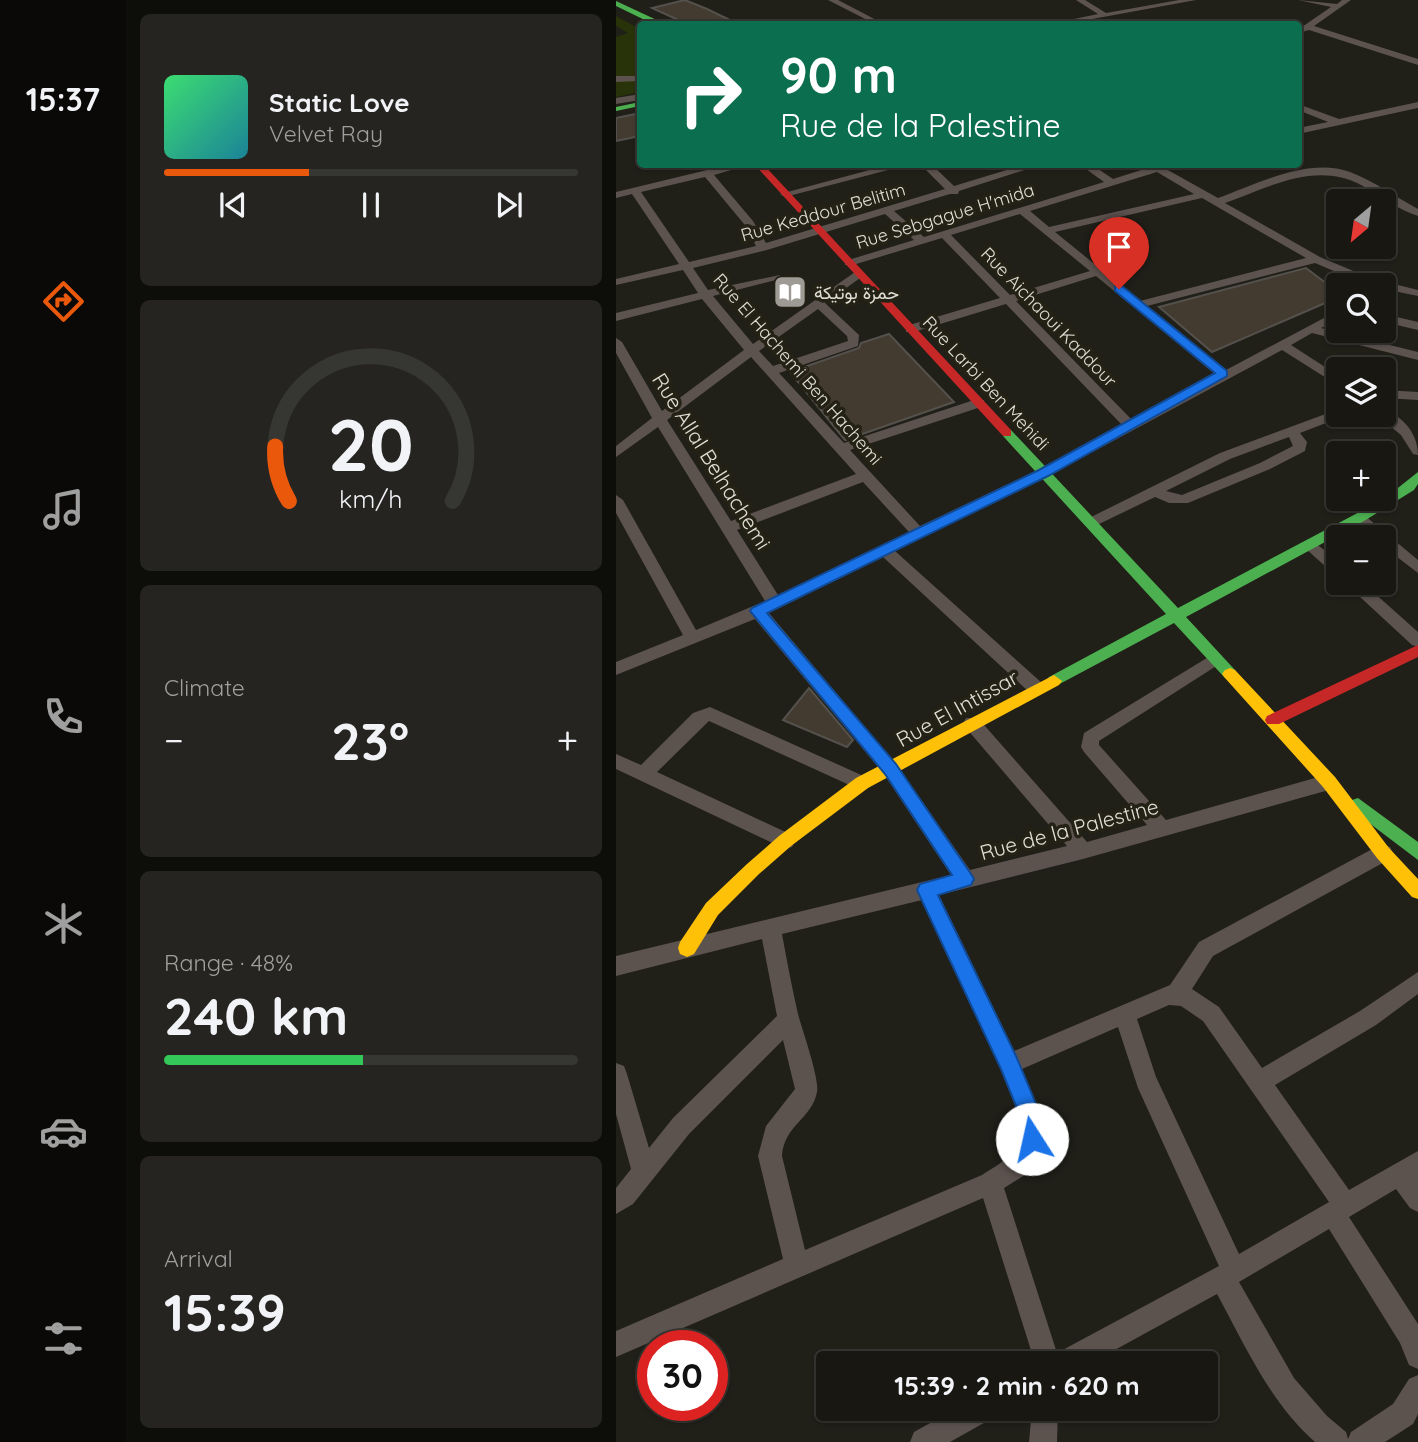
<!DOCTYPE html>
<html lang="en">
<head>
<meta charset="utf-8">
<style>
  :root { --surface:#181712; --page:#252420; --text:#f1f3f6; --muted:#9f9f9f; --line:#363632; --accent:#ea580c }
  body { margin:0; font-family:Quicksand,Vazirmatn,sans-serif; background:var(--page); color:var(--text); height:100vh; display:flex; flex-direction:column; font-size:26px; white-space:nowrap }
  * { box-sizing:border-box; margin:0 }
  p { font-size:23px; color:var(--muted) }
  .icon { flex:none; width:38px; height:38px; fill:none; stroke:currentColor; stroke-width:2; stroke-linecap:round; stroke-linejoin:round }
  .map { position:relative; flex:1; overflow:hidden }
  .side { display:flex; flex-direction:column; gap:14px; padding:14px; background:#0d0d0a; width:490px }
  .side>* { flex:none }
  .hud { position:absolute; left:21px; top:21px; width:665px; height:147px; border-radius:7px; box-shadow:0 2px 5px #0004,0 0 0 2px var(--line); background:#0b6e4f; color:#fff; overflow:hidden }
  .needle { width:46px; rotate:209deg }
  .controls { position:absolute; left:710px; top:189px; display:grid; gap:14px }
  .controls a { display:grid; place-items:center; width:70px; height:70px; border-radius:7px; background:var(--surface); box-shadow:0 2px 5px #0004,0 0 0 2px var(--line); font-size:35px }
  .speed { position:absolute; left:21px; top:1330px; display:flex; gap:14px; font-size:35px; font-weight:700; text-align:center }
  .speed>* { display:grid; place-content:center; width:91px; height:91px; border-radius:50%; background:var(--surface); box-shadow:0 2px 5px #0004,0 0 0 2px var(--line); line-height:1 }
  .speed .limit { border:10px solid #d22; background:#fff; color:#111 }
  .pin { position:absolute; display:grid; place-items:center; width:60px; height:60px; color:#fff; margin:-72px -30px; border-radius:50% 50% 50% 0; rotate:-45deg; box-shadow:0 0 7px #0007 }
  .pin .icon { rotate:45deg }
  .me { position:absolute; width:77px; margin:-38px; rotate:350deg; stroke-linejoin:round; filter:drop-shadow(0 0 5px #0008) }
  .turn { display:flex; align-items:center; gap:24px; height:147px; padding:0 28px; font-size:32px }
  .turn .icon { width:91px; height:91px; stroke-width:2.5 }
  .turn b { display:block; font-size:49px; line-height:60px }
  .big { font-size:52px; font-weight:700; line-height:1.1 }
  .side .widget { flex:1; display:flex; flex-direction:column; justify-content:center; gap:10px; min-width:0; padding:0 24px; border-radius:10px; background:var(--page) }
  .side .dial { align-items:center; gap:0 }
  .dial svg { height:182px; overflow:visible; fill:none; stroke:var(--line); stroke-width:7; stroke-linecap:round; text-anchor:middle }
  .dial text { fill:var(--text); stroke:none }
  .song { display:flex; align-items:center; gap:21px }
  .cover { width:84px; height:84px; border-radius:10px; background:linear-gradient(135deg,hsl(140 70% 55%),hsl(190 70% 35%)) }
  .played { height:7px; border-radius:4px; background:linear-gradient(90deg,var(--accent) 35%,var(--line) 35%) }
  .keys { display:flex; justify-content:space-around; direction:ltr }
  .heat { display:flex; justify-content:space-between; align-items:center; font-size:38px; direction:ltr }
  .charge { height:10px; border-radius:5px; background:linear-gradient(90deg,#34c759 48%,var(--line) 0) }
  .trip { position:absolute; left:200px; top:1351px; width:402px; height:70px; border-radius:7px; background:var(--surface); box-shadow:0 2px 5px #0004,0 0 0 2px var(--line); font-weight:700; line-height:70px; text-align:center }
  main { display:flex; flex:1; min-height:0 }
  .tabs { display:flex; flex-direction:column; width:126px; justify-content:space-around; align-items:center; background:#0a0907; color:var(--muted) }
  .tabs .icon { width:49px; height:49px }
  .tabs .selected { color:var(--accent) }
  .tabs b { font-size:32px; color:var(--text) }
  .map>svg:first-child { display:block }
  .green { fill:#293309 }
  .building { fill:#433a30; stroke:#54514c; stroke-width:2 }
  .lines { fill:none; stroke-linecap:round; stroke-linejoin:round }
  .street { fill:#5c524e; fill-rule:evenodd }
  .fast { fill:#4caf50; fill-rule:evenodd }
  .slow { fill:#ffc107; fill-rule:evenodd }
  .jam { fill:#c62828; fill-rule:evenodd }
  .route { fill:#1a73e8; stroke:#114b97; stroke-width:2 }
  .labels { text-anchor:middle; dominant-baseline:central; stroke-width:7; stroke-linejoin:round; paint-order:stroke }
  .far-street-label { font-size:18px; fill:#e0ded6; stroke:#242115 }
  .far-poi-label { font-size:18px; fill:#e0ded6; stroke:#242115; text-anchor:start }
  .street-label { font-size:21px; fill:#e0ded6; stroke:#242115 }
</style>
</head>
<body>
<main>
<nav class="tabs">
<b>15:37</b>
<svg class="icon selected" aria-label="directions" viewBox="0 0 24 24"><path d="M12 3l9 9-9 9-9-9zM9 14v-3h6M13 9l2 2-2 2"/></svg>
<svg class="icon" aria-label="music" viewBox="0 0 24 24"><path d="M9 18V5l10-2v13"/><circle cx="6" cy="18" r="3"/><circle cx="16" cy="16" r="3"/></svg>
<svg class="icon" aria-label="phone" viewBox="0 0 24 24"><path d="M5 4h4l2 5-3 2q2 4 5 5l2-3 5 2v4C11 20 4 13 5 4z"/></svg>
<svg class="icon" aria-label="climate" viewBox="0 0 24 24"><path d="M12 3v18M4 7l16 10M4 17L20 7"/></svg>
<svg class="icon" aria-label="car" viewBox="0 0 24 24"><path d="M5 17H2v-5l4-1 3-4h7l3 4 3 1v5h-3M9 17h6M6 11h13"/><circle cx="7" cy="17" r="2"/><circle cx="17" cy="17" r="2"/></svg>
<svg class="icon" aria-label="filters" viewBox="0 0 24 24"><path d="M4 7h16M4 17h16"/><circle cx="9" cy="7" r="2"/><circle cx="15" cy="17" r="2"/></svg>
</nav>
<section class="side">
<div class="widget">
<div class="song"><i class="cover"></i><div><b>Static Love</b><p>Velvet Ray</p></div></div>
<div class="played"></div>
<div class="keys"><svg class="icon" aria-label="previous" viewBox="0 0 24 24"><path d="M18 5L8 12l10 7zM5 5v14"/></svg><svg class="icon" aria-label="pause" viewBox="0 0 24 24"><path d="M8 5v14M16 5v14"/></svg><svg class="icon" aria-label="next" viewBox="0 0 24 24"><path d="M6 5l10 7-10 7zM19 5v14"/></svg></div>
</div>
<div class="widget dial"><svg viewBox="0 0 100 80">
<path d="M14 69A42 42 0 1 1 86 69"/>
<path d="M14 69A42 42 0 0 1 8 45" stroke="#ea580c"/>
<text x="50" y="56" font-size="32" font-weight="700">20</text>
<text x="50" y="72" font-size="11">km/h</text>
</svg></div>
<div class="widget"><p>Climate</p>
<div class="heat"><a>−</a><b class="big">23°</b><a>+</a></div>
</div>
<div class="widget"><p>Range · 48%</p><b class="big">240 km</b><div class="charge"></div></div>
<div class="widget"><p>Arrival</p><b class="big">15:39</b></div>
</section>
<div class="map">
<svg width="802" height="1442" viewBox="0 0 802 1442">
  <rect width="100%" height="100%" fill="#201f18"/>
  <path class="green" d="M0 16 24 29V92L0 97V37L12 33 0 26Z"/>
  <g class="building">
    <path d="M69 0 91 9 122 24H71L36 8Z"/>
    <path d="M24 113V136L0 141V118Z"/>
    <path d="M690 268 723 293V297L596 352 543 307Z"/>
    <path d="M273 334 338 402 229 440 174 372 243 348 245 343Z"/>
    <path d="M193 688 237 740 231 747 167 720Z"/>
  </g>
  <g class="lines">
    <g class="street">
      <path d="M212 0H222L268 24H259Z"/>
      <path d="M460 0H469L490 13 563 0H580L449 24H434L482 14Z"/>
      <path d="M682 0 721 4 726 0H735L698 26 802 59V65L693 30 683 33V29L715 7Z"/>
      <path d="M0 76H24V81L0 82Z"/>
      <path d="M24 94V100L0 104V98Z"/>
      <path d="M802 102V108L682 134V128L712 122 682 110V104L723 119Z"/>
      <path d="M116 164H136L98 175 137 221 150 243 329 189 304 164H315L338 186 410 164H427L343 191 342 194H334L278 211 308 237 488 182 463 164H475L497 179 544 164H561L550 169 602 198C641 184 692 157 734 172 758 181 780 197 802 209V216C782 210 764 195 745 185 700 161 653 187 609 203L704 257 754 278 802 290V296L768 289V285L746 283 699 263 531 306 610 370 723 310V319L705 328 802 352V360L696 333 675 345 723 376V386L666 350 432 476 279 551 426 683 429 688 426 693H414L267 557 153 613 280 764 354 870 451 846 350 728 347 723 350 718H362L471 842 531 825 468 752 465 747 468 733 599 653 605 655 607 659 605 663 483 741V745L550 820 713 774 719 777 722 782 719 787 713 790 467 859 323 895 398 1051 554 985 583 942 760 847 767 845 774 847 777 853 774 859 597 956 576 989 603 1007 646 1068 744 1011 802 972V994L760 1025 659 1085 733 1190 802 1151V1212L794 1208 780 1189 733 1217 802 1324V1369L793 1365 784 1343 713 1229 623 1282 678 1378 711 1416 730 1432 732 1439 735 1432 777 1404 793 1379 802 1375V1414L797 1424 769 1442H699C654 1403 629 1345 601 1294L475 1363H419L367 1198 0 1357V1331L167 1259 142 1156 150 1126 179 1089 167 1040 73 1134 17 1204 0 1214V1188L15 1169 0 1114V1063L8 1066 11 1074 33 1148 57 1118 161 1016 146 939 0 976V956L335 875 268 774 139 619 0 675V662L67 635 0 513V495L7 500 80 630 149 601 42 427 0 457V446L36 418 0 353V338L6 342 46 411 128 350 86 299 0 321V313L82 293 67 270 0 285V279L63 264 16 194 0 198V192ZM541 172 578 194 433 227 414 211ZM89 177 128 224 140 246 73 262 25 192ZM586 198 690 258 524 301 439 232ZM269 214 298 240 229 261V265H237L326 238 384 298 290 326V332H298L390 304 506 425 422 470 304 526 234 450 368 406V400H358L228 443 163 373 242 346 243 335 209 303 247 276V272H239L137 344 97 296 164 279V275L92 290 77 268 151 250ZM404 214 474 271 394 295 335 235ZM480 276 600 375 516 420 400 301ZM202 309 231 336 232 341 157 366 143 351ZM135 357 240 474 115 521 51 420ZM247 482 293 532 162 595 121 530ZM306 900C322 936 409 1106 405 1133 402 1155 383 1164 366 1175L189 1250 166 1156C168 1125 196 1119 201 1092 204 1080 186 1029 182 1014 176 988 171 961 166 934ZM553 1005 565 1006 587 1021 713 1202 623 1254 540 1077 521 1019ZM502 1027 522 1088 603 1266 441 1353 388 1188 409 1175 428 1139V1123L406 1069Z"/>
      <path d="M276 164H295L169 197 164 194Z"/>
      <path d="M768 314 802 322V330L768 322Z"/>
      <path d="M768 390 802 392V400L768 398Z"/>
      <path d="M723 409V415L728 416 684 433 691 442 689 451 654 469 572 503H553L539 497 479 526 474 528 467 523 469 520 604 453ZM673 437 677 446 644 463 566 495 550 491 614 459Z"/>
      <path d="M768 410C788 417 802 434 802 455L797 454 785 435 763 417 762 415H768Z"/>
      <path d="M743 513 748 515 802 560V573L768 547V537H757L738 521 736 518Z"/>
      <path d="M695 540 723 561V575L718 574 690 549 687 545Z"/>
      <path d="M729 583H747L802 632V647L796 645Z"/>
      <path d="M94 707 252 778 255 783 252 788 246 791 240 788 93 721 41 772 176 835 179 841 176 847 169 849 0 769V754L25 765 77 713Z"/>
      <path d="M339 1409H378L375 1419 334 1442H294L298 1432Z"/>
      <path d="M416 1409H442L441 1442H413Z"/>
    </g>
    <g class="fast">
      <path d="M0 1 45 22 46 24H37L0 6Z"/>
      <path d="M24 102V106L0 111V107Z"/>
      <path d="M391 429 395 430 562 608 768 499 802 472V484L798 490 748 521 570 617 619 670 622 674 619 678H609L558 623 438 687 430 681 433 677 550 614 387 436V430Z"/>
      <path d="M742 798 802 842V860L736 810 734 805 736 800Z"/>
    </g>
    <g class="slow">
      <path d="M614 668 619 670 719 777 773 848 802 879V899L796 897 761 858 707 787 609 678 606 674 609 670Z"/>
      <path d="M438 675 446 681 443 685 252 788 175 846 143 874 102 915 78 954 71 957 64 954 62 948 64 942 90 903 131 864 163 836 240 778Z"/>
    </g>
    <g class="jam">
      <path d="M138 164H147L395 430V436H387Z"/>
      <path d="M802 645V657L663 724H651L649 720 651 716Z"/>
    </g>
  </g>
  <path class="route" d="M499 286H506L611 371V376L432 476 151 613 280 764 355 874 358 879 355 885 322 895 400 1056 428 1123 424 1147 416 1150 409 1147 406 1139 407 1123 385 1069 301 890 304 884 336 875 269 774 134 611 136 608 423 470 599 373 499 291Z"/>
  <defs>
    <symbol id="library-square" viewBox="-11 -11 22 22"><rect x="-9" y="-9" width="18" height="18" rx="4" fill="#9d9b94" stroke="#242115"/><path d="M-6-4Q-3-5.5-.7-3.5V5Q-3 3-6 4ZM6-4Q3-5.5 .7-3.5V5Q3 3 6 4Z" fill="#fff"/></symbol>
  </defs>
  <g fill-rule="evenodd">
    <use href="#library-square" x="155" y="273" width="38" height="38"/>
  </g>
  <g class="labels">
    <g class="far-street-label">
      <text transform="translate(207 212) rotate(-16)">Rue Keddour Belitim</text>
      <text transform="translate(329 216) rotate(-17)">Rue Sebgague H'mida</text>
      <text transform="translate(433 317) rotate(46)">Rue Aichaoui Kaddour</text>
      <text transform="translate(182 369) rotate(49)">Rue El Hachemi Ben Hachemi</text>
      <text transform="translate(370 383) rotate(47)">Rue Larbi Ben Mehidi</text>
    </g>
    <g class="far-poi-label">
      <text x="198" y="292">حمزة بوتيكة</text>
    </g>
    <g class="street-label">
      <text transform="translate(96 461) rotate(58)">Rue Allal Belhachemi</text>
      <text transform="translate(341 708) rotate(-29)">Rue El Intissar</text>
      <text transform="translate(453 829) rotate(-15)">Rue de la Palestine</text>
    </g>
  </g>
</svg>
<div class="controls">
<a><svg class="needle" viewBox="-14 -14 28 28"><path d="M0-13l5 13h-10z" fill="#e53935"/><path d="M0 13l5-13h-10z" fill="#9f9f9f"/></svg></a>
<a><svg class="icon" aria-label="search" viewBox="0 0 24 24"><circle cx="10" cy="10" r="6"/><path d="M15 15l6 6"/></svg></a>
<a><svg class="icon" aria-label="layers" viewBox="0 0 24 24"><path d="M12 4l9 5-9 5-9-5zM3 14l9 5 9-5"/></svg></a>
<a>+</a>
<a>−</a>
</div>
<div class="speed"><div class="limit">30</div></div>
<div class="pin" style="left:503px;top:289px;background:#d93025"><svg class="icon" aria-label="arrive" viewBox="0 0 24 24"><path d="M6 21V4h12l-3 4 3 4H6"/></svg></div>
<svg class="me" style="left:416px;top:1139px" viewBox="-20 -20 40 40"><circle r="19" fill="#fff"/><path d="M0-13L10 11 0 6-10 11z" fill="#1a73e8"/></svg>
<div class="trip">15:39 · 2 min · 620 m</div>
<div class="hud">
<div class="turn"><svg class="icon" aria-label="right" viewBox="0 0 24 24"><path d="M7 20v-9h11M14 6l5 5-5 5"/></svg><div><b>90 m</b>Rue de la Palestine</div></div>
</div>
</div>
</main>
</body>
</html>
